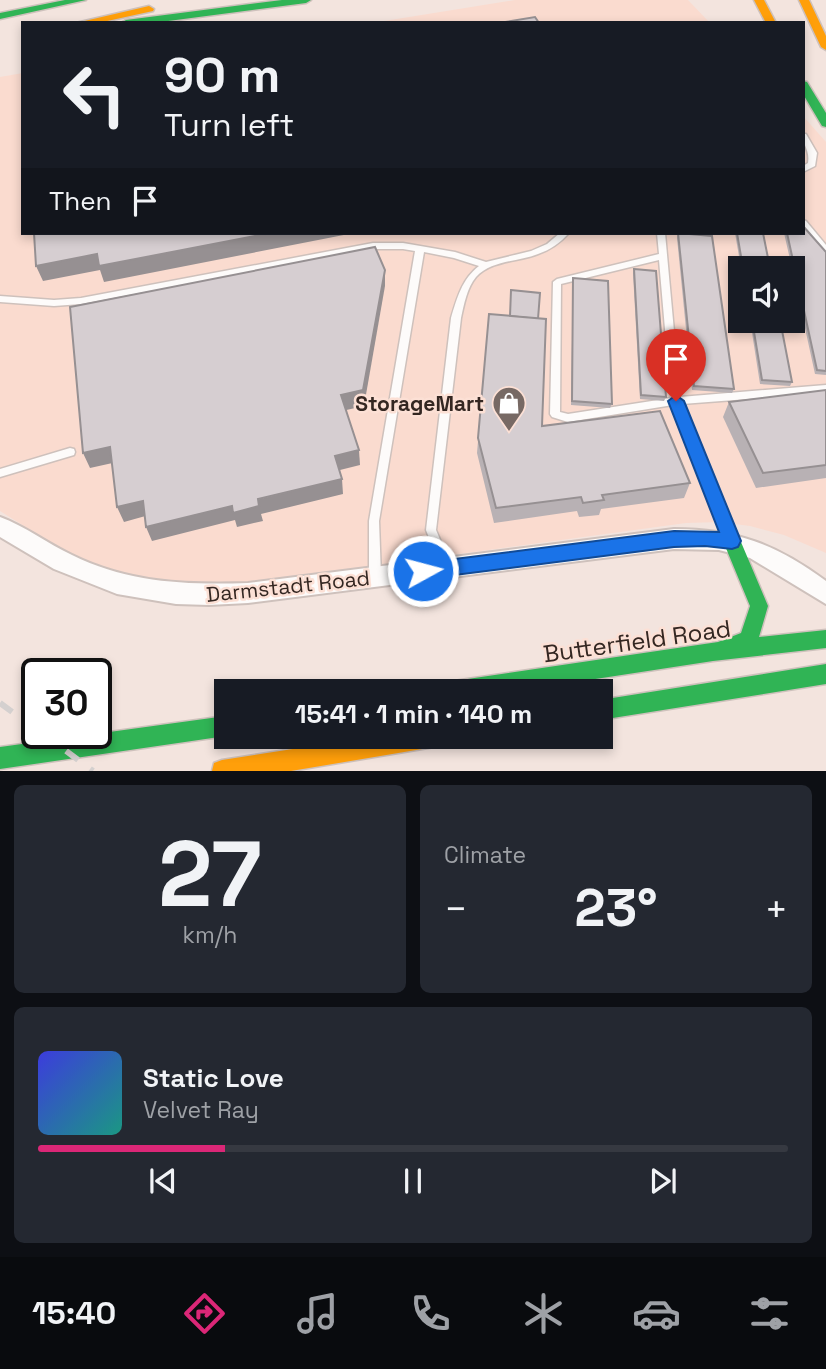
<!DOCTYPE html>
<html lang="en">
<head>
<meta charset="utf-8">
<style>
  :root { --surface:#171b24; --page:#242831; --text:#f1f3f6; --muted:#9ea1a6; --line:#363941; --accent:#db2777 }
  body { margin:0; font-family:"Space Grotesk",sans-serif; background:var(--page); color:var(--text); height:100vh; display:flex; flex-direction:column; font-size:26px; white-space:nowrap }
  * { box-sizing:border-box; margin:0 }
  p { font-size:23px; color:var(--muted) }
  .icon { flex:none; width:38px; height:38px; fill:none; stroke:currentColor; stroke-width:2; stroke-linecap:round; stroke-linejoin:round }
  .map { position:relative; height:771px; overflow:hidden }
  .drawer { display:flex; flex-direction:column; gap:14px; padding:14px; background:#0d0f14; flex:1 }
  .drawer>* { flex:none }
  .banner { position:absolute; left:21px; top:21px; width:784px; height:214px; border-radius:0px; box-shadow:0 4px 10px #0003; background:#171b24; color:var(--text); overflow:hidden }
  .controls { position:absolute; left:728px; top:256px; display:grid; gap:14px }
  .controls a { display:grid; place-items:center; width:77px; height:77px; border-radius:0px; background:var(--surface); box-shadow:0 4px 10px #0003; font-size:35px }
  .speed { position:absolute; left:21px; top:658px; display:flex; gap:14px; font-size:35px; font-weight:700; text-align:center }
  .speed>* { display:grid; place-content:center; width:91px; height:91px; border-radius:50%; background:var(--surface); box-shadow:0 4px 10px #0003; line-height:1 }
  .speed .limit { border:4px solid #111; border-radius:10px; background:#fff; color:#111 }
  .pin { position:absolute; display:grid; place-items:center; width:60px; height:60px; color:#fff; margin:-72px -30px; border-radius:50% 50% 50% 0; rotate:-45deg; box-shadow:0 0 7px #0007 }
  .pin .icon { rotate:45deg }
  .me { position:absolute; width:77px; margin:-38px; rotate:83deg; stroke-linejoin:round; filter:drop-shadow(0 0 5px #0008) }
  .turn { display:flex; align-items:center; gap:24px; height:147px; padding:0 28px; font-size:32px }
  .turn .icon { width:91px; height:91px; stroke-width:2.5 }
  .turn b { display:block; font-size:49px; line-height:60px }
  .then { display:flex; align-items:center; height:66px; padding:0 28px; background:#0003; gap:14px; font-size:26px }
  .big { font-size:52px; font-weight:700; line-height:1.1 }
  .drawer .card { flex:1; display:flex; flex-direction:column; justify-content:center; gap:10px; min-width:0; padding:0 24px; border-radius:10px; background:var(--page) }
  .drawer .dial { align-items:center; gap:0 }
  .dial b { font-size:91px; line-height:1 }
  .song { display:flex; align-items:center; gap:21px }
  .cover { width:84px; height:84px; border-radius:10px; background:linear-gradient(135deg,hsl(240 70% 55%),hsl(170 70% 35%)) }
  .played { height:7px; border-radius:4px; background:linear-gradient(90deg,var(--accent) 25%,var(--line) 25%) }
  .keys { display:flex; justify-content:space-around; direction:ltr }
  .heat { display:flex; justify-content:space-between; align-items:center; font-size:38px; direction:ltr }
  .drawer .tiles { flex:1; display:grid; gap:14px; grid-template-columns:1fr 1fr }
  .card:last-child { grid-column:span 2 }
  .trip { position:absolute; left:214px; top:679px; width:399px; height:70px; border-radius:0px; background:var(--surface); box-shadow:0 4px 10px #0003; font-weight:700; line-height:70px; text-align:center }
  .menu { display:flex; height:112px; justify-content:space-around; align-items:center; background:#090b0e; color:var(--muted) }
  .menu .icon { width:49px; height:49px }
  .menu .current { color:var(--accent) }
  .menu b { font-size:32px; color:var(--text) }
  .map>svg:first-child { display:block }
  .built { fill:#fadbcf; fill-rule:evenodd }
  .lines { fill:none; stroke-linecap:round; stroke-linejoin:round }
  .lane-casing { stroke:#cec1bc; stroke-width:3 }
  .street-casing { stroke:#cec1bc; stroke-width:4 }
  .fast-casing { stroke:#cec1bc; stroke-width:3 }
  .slow-casing { stroke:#cec1bc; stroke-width:3 }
  .lane { fill:#fdfbfa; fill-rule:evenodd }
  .street { fill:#fdfbfa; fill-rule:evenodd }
  .fast { fill:#30b455; fill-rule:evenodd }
  .slow { fill:#ff9f0a; fill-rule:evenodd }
  .rail { stroke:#d4d0cf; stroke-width:6; stroke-dasharray:15 15; stroke-linecap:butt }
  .wall { fill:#b8b1b4 }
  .shaded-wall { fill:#969092 }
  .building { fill:#d6ced1; stroke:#969092; stroke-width:2 }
  .route { fill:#1a73e8; stroke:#114b97; stroke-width:2 }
  .labels { text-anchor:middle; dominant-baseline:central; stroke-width:5; stroke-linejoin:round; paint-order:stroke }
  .poi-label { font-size:21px; font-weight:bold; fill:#342722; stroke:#fce0d5; text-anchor:end }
  .street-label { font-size:21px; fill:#342722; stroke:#fce0d5 }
  .near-street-label { font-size:24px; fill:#342722; stroke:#fce0d5 }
</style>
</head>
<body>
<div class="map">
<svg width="826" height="771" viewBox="0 0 826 771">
  <rect width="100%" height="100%" fill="#f3e4de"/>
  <g class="built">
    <path d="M515 0H688L710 23H372Z"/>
    <path d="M23 73V233H803V116L826 142V553L784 535 750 526 719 522 686 523 284 578 200 586 126 577 95 566 48 541 0 511V77ZM740 268H793V320H740Z"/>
  </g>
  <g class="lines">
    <defs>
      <g id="lane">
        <path d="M803 134H806L817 153 815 166 803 172V166L808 163C810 150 803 147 803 134Z"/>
        <path d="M803 220 806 221 826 245V253L823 252 803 229Z"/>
        <path d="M560 233H569C560 243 550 250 538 254 518 262 492 260 476 277 467 288 464 304 461 318L436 530 452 568 450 572 446 573 442 572 426 530 451 318C457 298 462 279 479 266L454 258 424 252 379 521 381 577 379 581 375 582 371 581 369 577V521L415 251 403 249H373L81 304 54 306 0 302V296L54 300 81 298 373 243H403L455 252 486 262 531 251 547 244Z"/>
        <path d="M657 233H665L680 397 826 385V393L682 404 737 541 736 544 732 546 728 544 727 541 673 405 568 422 552 417 550 414 553 282 557 279 659 254ZM659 260 671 398 568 414 560 412 561 284Z"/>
        <path d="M70 448 74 449 75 452 74 455 0 477V469Z"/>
      </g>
      <path id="street" d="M0 517C25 526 48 544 72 555 129 583 186 585 248 583L674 529C736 529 776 544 826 581V604L750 558 719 550 674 549 248 603 209 605 176 604 117 594 54 569 0 537Z"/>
      <g id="fast">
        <path d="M65 0H86L0 19V13Z"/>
        <path d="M282 0H311L306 3 153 23H121L126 20Z"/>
        <path d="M803 81 807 82 826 113V127L822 126 803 94Z"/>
        <path d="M732 533 738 535 768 606 759 637 826 630V648L713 661 517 691H444L447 684 454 681 718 642 741 633 750 606 723 541 726 535Z"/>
        <path d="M826 664V684L600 720V700Z"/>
        <path d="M226 716V736L0 769V747Z"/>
      </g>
      <g id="slow">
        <path d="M754 0H764L776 23H766Z"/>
        <path d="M799 0H809L826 36V50L821 47Z"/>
        <path d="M149 6 154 9 153 11 98 23H76Z"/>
        <path d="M370 737H444L441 744 434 747 291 771H212L214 763 222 760Z"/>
      </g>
    </defs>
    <use href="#lane" class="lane-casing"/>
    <use href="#street" class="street-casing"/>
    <use href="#fast" class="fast-casing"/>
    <use href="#slow" class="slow-casing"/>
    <use href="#lane" class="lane"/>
    <use href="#street" class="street"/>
    <use href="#fast" class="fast"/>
    <use href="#slow" class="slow"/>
    <g class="rail">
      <path d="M0 703 37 730"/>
      <path d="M42 733 93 771"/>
    </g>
  </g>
  <g class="wall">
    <path d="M678 233 734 389 732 393 692 390 677 238Z"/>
    <path d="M735 233H763L770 268H741Z"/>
    <path d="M784 233H803L826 252V375L815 374 793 273V268H792Z"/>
    <path d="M634 269 666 397 664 401 640 399 633 273Z"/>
    <path d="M573 278 612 404 610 408 571 405Z"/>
    <path d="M489 314 538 319 542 426 690 483 684 498 601 509 599 515 579 517 577 511 494 523 477 453Z"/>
    <path d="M750 320H780L792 382 790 386 760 384Z"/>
    <path d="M826 390V478L756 488 723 417 729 402Z"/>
  </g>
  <g class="shaded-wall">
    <path d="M271 233H354L104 282 100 270 43 281 36 266 97 254Z"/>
    <path d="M385 270V286L364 406 342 411 341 395Z"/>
    <path d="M110 447 117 462 90 468 83 453Z"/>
    <path d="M359 450 360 465 336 471 335 456Z"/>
    <path d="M342 479 343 494 261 514 263 521 237 527 235 520 152 541 146 527Z"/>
    <path d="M143 501 149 515 124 522 117 507Z"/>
  </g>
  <g class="building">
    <path d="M535 17 539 23H499Z"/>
    <path d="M803 226 826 252V371L817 370 787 233H803Z"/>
    <path d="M34 233H271L99 266 97 254 36 266Z"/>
    <path d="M678 233 712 236 734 389 694 386Z"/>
    <path d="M737 233H763L770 268H743Z"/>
    <path d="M375 247 385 270 363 390 341 395 359 450 335 456 342 479 258 499 259 506 233 513 232 506 146 527 143 501 117 507 110 447 83 453 70 307Z"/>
    <path d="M634 269 656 271 666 397 641 395Z"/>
    <path d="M573 278 608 281 612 404 572 401Z"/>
    <path d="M511 290 540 293 538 319 510 316Z"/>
    <path d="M489 314 546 319 542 426 660 411 690 483 602 495 604 500 583 503 581 497 496 508 478 438Z"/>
    <path d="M752 320H780L792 382 762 380Z"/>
    <path d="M826 390V465L763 473 729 402Z"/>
  </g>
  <path class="route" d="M676 395 684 401 741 541 738 547 732 549 705 546 674 547 423 579 416 577 413 571 416 565 423 563 674 531 719 532 668 401Z"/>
  <defs>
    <symbol id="shop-pin" viewBox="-11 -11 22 30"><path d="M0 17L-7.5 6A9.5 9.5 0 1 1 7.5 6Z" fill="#776964" stroke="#fce0d5"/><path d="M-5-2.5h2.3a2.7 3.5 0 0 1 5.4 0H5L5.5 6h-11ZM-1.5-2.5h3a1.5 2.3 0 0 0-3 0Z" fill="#fff"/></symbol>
  </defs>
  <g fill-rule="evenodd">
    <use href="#shop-pin" x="490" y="384" width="38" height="52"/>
  </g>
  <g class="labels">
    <g class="poi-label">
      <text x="484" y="403">StorageMart</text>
    </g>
    <g class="street-label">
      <text transform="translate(288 586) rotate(-6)">Darmstadt Road</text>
    </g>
    <g class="near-street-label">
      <text transform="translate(637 641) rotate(-8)">Butterfield Road</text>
    </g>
  </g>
</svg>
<div class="controls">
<a><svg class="icon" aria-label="sound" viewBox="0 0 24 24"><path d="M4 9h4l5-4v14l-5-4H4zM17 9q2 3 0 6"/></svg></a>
</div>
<div class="speed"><div class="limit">30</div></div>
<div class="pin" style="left:676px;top:401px;background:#d93025"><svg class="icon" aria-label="arrive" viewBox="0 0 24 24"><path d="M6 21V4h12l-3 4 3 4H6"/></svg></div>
<svg class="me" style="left:423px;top:571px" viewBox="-20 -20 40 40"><circle r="17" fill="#1a73e8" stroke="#fff" stroke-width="3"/><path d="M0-11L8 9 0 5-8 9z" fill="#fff"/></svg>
<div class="trip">15:41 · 1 min · 140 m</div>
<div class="banner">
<div class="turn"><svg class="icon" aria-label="left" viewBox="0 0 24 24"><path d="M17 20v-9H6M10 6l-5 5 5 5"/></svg><div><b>90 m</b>Turn left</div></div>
<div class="then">Then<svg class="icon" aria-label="arrive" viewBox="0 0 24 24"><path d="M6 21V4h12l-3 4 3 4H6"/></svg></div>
</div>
</div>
<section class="drawer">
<div class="tiles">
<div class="card dial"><b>27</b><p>km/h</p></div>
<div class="card"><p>Climate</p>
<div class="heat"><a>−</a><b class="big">23°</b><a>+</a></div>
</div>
<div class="card">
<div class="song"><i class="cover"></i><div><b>Static Love</b><p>Velvet Ray</p></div></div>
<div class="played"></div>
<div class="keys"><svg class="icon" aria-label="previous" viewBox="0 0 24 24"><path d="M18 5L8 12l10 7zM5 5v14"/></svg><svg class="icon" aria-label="pause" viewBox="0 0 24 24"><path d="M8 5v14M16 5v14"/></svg><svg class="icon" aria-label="next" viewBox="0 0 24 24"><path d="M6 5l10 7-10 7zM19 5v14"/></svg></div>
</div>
</div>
</section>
<nav class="menu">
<b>15:40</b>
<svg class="icon current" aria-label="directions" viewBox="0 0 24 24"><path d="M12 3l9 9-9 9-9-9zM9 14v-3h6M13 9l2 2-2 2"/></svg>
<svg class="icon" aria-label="music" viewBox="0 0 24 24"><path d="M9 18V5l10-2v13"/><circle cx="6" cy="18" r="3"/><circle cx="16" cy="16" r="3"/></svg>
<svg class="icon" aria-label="phone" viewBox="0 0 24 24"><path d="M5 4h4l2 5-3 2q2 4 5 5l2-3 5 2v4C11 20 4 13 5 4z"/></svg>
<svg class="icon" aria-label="climate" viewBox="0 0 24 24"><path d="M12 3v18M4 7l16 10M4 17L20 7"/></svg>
<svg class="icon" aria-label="car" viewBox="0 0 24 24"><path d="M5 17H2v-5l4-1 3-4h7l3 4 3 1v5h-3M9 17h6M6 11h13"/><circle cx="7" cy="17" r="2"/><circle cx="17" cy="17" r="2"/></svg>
<svg class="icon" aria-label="filters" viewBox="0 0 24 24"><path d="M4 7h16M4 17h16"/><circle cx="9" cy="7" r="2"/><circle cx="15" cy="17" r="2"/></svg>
</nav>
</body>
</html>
